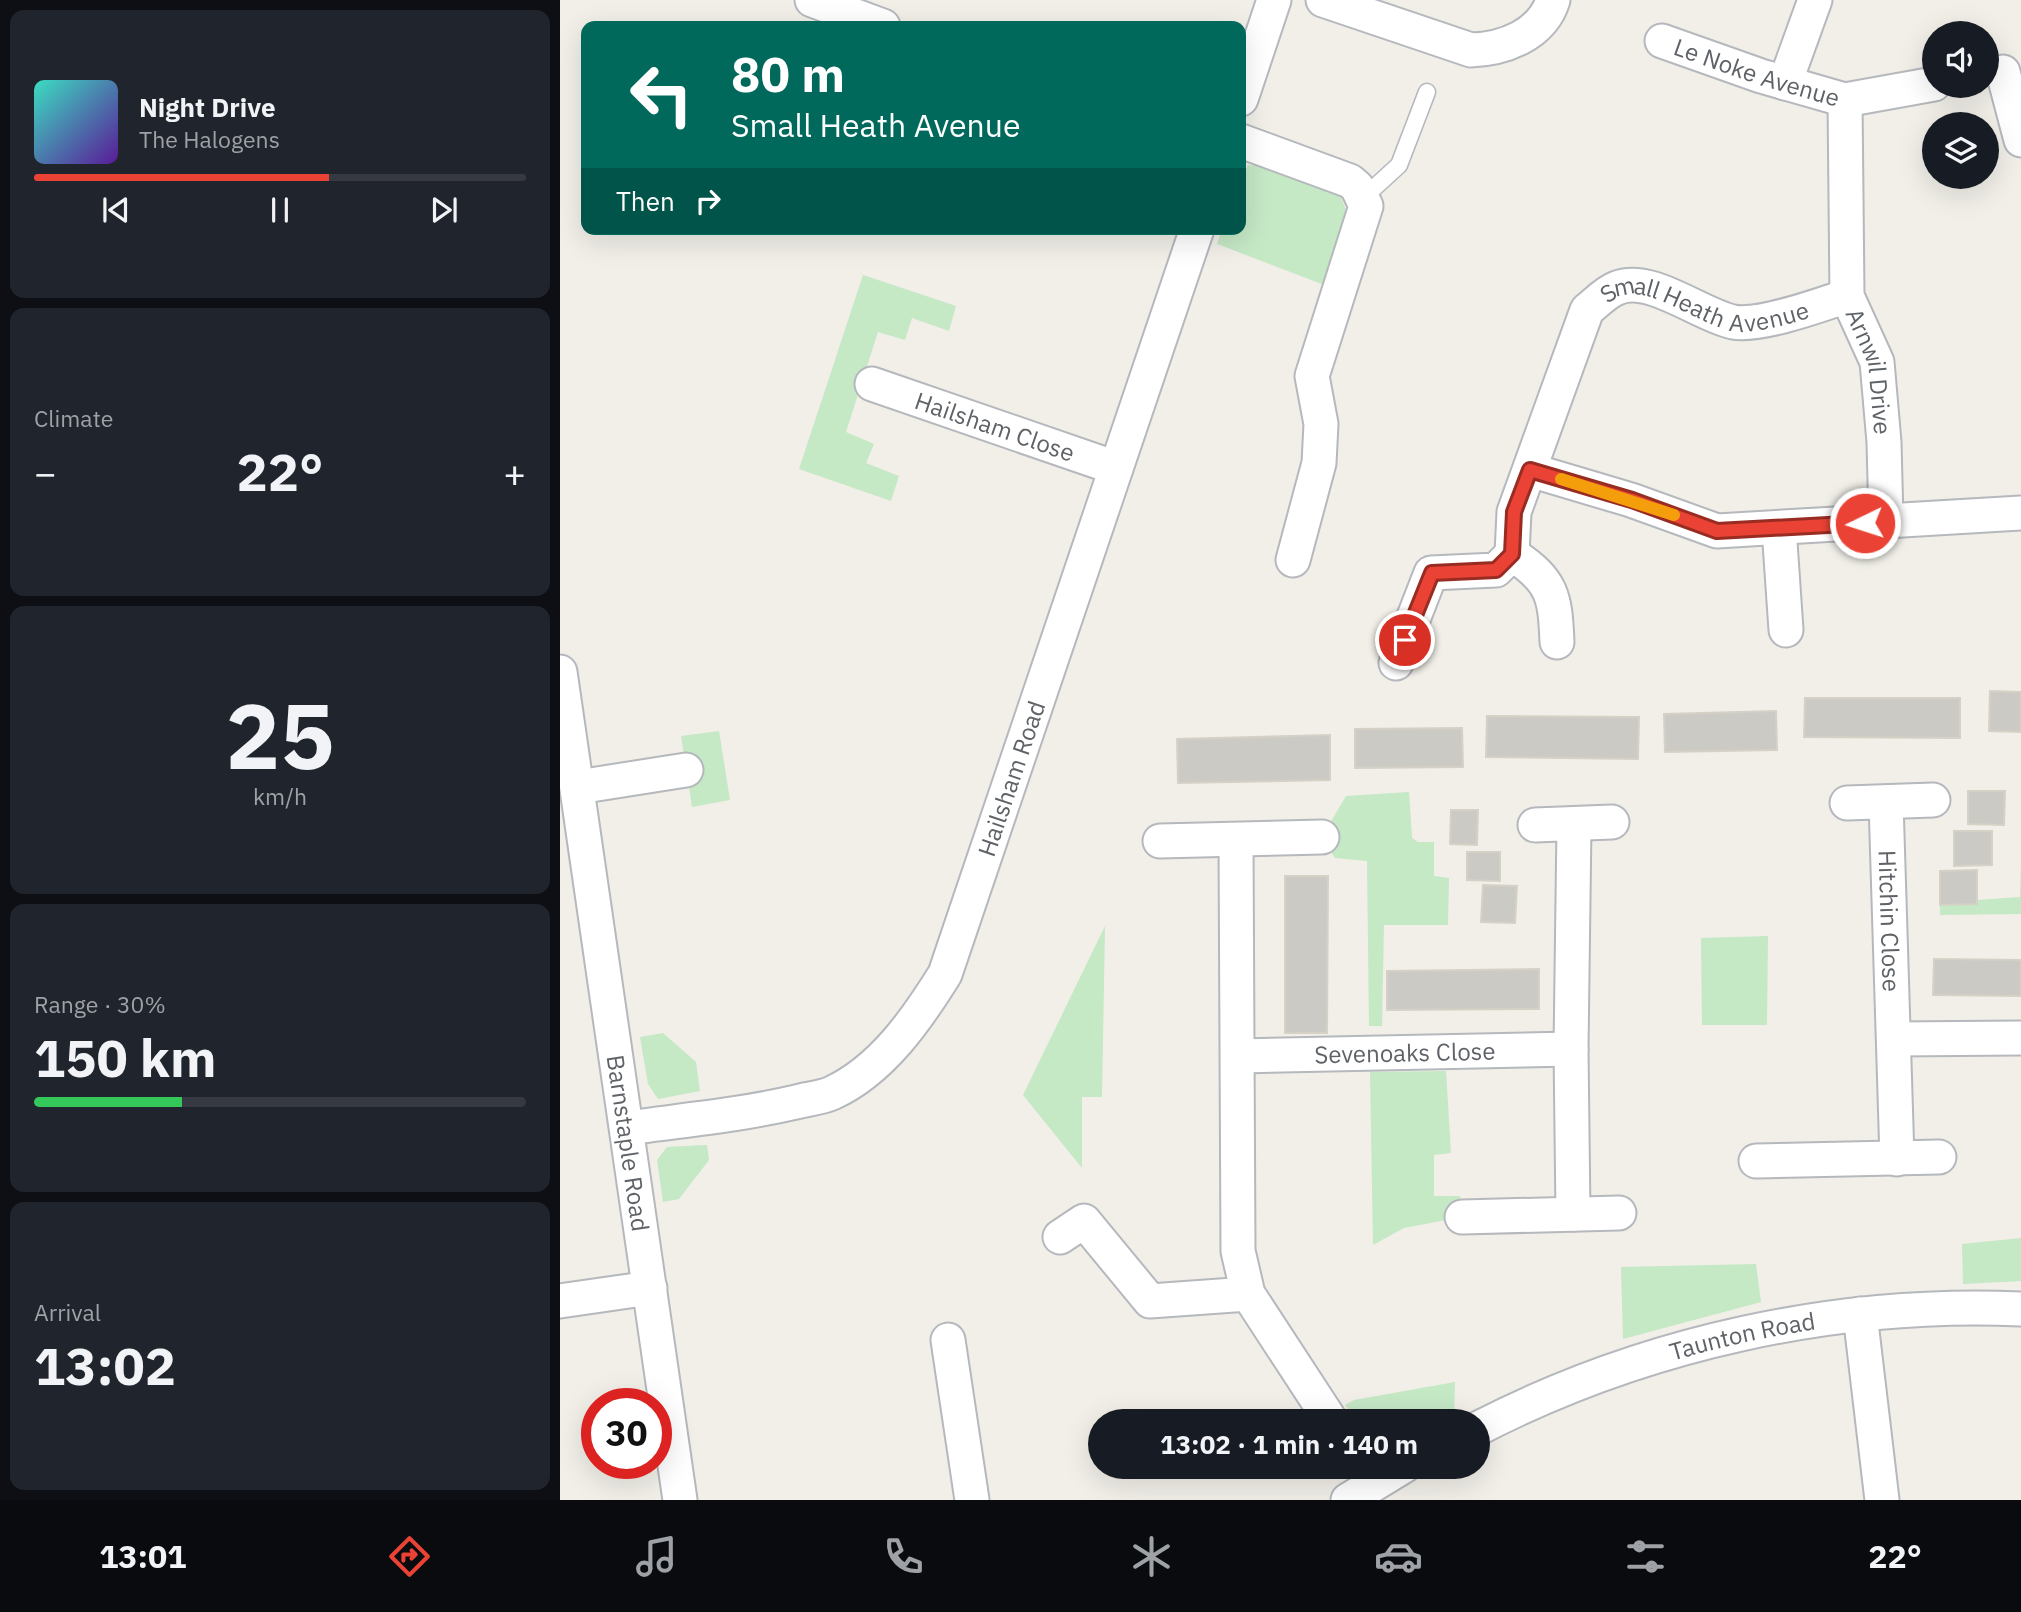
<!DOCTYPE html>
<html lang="en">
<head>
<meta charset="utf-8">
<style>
  :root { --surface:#171b24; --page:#20242c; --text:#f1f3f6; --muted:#9ea1a6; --line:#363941; --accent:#ea4335 }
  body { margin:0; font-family:"IBM Plex Sans",sans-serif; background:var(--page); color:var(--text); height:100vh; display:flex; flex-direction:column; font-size:26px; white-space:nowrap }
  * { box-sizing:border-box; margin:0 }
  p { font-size:23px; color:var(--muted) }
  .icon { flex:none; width:38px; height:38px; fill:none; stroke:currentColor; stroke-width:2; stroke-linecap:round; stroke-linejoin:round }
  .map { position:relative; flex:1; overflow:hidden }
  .drawer { display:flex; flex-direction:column; gap:10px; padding:10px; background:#0d0f14; width:560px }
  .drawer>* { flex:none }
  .guide { position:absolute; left:21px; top:21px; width:665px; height:214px; border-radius:14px; box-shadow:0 7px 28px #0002; background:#00695c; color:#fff; overflow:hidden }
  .tools { position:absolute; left:1362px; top:21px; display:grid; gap:14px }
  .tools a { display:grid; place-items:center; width:77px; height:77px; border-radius:50%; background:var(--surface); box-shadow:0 7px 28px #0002; font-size:35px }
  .speed { position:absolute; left:21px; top:1388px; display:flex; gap:14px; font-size:35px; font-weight:700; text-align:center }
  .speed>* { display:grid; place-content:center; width:91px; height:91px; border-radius:50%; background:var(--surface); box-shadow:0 7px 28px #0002; line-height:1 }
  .speed .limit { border:10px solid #d22; background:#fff; color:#111 }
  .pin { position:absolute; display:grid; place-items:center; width:60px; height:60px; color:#fff; margin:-30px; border:4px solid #fff; border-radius:50%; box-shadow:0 2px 7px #0007 }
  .me { position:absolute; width:77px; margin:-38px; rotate:266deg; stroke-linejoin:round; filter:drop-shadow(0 0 5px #0008) }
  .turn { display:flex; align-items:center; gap:24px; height:147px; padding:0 35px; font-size:32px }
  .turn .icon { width:91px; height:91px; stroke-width:2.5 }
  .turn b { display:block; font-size:49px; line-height:60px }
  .then { display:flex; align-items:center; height:66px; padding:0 35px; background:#0003; gap:14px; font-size:26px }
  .big { font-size:52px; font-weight:700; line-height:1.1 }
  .drawer .widget { flex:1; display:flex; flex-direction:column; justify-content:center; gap:10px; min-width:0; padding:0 24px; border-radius:14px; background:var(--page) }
  .drawer .dial { align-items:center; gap:0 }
  .dial b { font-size:91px; line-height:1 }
  .song { display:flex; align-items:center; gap:21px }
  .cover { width:84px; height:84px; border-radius:10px; background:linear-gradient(135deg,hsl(170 70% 55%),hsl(270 70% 35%)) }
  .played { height:7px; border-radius:4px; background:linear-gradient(90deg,var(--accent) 60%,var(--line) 60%) }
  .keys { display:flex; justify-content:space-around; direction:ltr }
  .heat { display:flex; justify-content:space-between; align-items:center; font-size:38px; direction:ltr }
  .charge { height:10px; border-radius:5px; background:linear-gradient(90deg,#34c759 30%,var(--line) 0) }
  .trip { position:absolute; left:528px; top:1409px; width:402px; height:70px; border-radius:35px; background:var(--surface); box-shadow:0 7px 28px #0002; font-weight:700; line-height:70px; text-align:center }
  .dock { display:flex; height:112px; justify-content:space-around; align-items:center; background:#090b0e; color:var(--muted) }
  .dock .icon { width:49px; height:49px }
  .dock .active { color:var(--accent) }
  .dock b { font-size:32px; color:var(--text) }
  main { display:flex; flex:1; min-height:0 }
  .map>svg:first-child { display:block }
  .green { fill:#c5e8c5 }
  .building { fill:#cccac5; stroke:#d6d1c6; stroke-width:2 }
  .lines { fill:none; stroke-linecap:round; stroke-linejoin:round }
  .lane-casing { stroke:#b5b8bc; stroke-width:19 }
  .street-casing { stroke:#b5b8bc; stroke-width:37 }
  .lane { stroke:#fff; stroke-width:16 }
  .street { stroke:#fff; stroke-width:33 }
  .route-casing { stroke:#982c22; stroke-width:18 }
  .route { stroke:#ea4335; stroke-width:12 }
  .slow { stroke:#f59e0b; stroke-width:12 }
  .labels { text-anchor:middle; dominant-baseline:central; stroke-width:5; stroke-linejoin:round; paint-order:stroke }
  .street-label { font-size:24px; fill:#5f6368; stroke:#fff }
</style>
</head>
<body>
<main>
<section class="drawer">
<div class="widget">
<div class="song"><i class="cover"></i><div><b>Night Drive</b><p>The Halogens</p></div></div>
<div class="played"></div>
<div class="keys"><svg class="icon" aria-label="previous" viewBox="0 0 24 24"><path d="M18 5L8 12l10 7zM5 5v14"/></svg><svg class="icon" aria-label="pause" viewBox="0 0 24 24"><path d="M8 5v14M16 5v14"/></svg><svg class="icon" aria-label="next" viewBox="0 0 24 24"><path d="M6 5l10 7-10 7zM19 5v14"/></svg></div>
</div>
<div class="widget"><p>Climate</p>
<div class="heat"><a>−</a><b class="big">22°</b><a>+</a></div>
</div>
<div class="widget dial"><b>25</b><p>km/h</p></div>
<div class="widget"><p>Range · 30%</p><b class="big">150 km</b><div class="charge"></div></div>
<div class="widget"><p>Arrival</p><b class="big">13:02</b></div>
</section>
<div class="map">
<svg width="1461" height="1500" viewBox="0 0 1461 1500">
  <rect width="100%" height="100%" fill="#f1efe8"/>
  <g class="green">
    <path d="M688 165 716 167 780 195 790 220 767 286 657 244 662 229H681V182Z"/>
    <path d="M303 275 396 306 389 331 352 318 345 340 318 332 286 432 314 444 306 463 339 476 331 501 239 469Z"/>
    <path d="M159 731 170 800 132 807 121 736Z"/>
    <path d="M849 792 852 838 858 842H874V876L889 878 888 925H824L822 1026H809L807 861 775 858 762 837 786 796Z"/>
    <path d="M1461 863V914L1380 915V905L1417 904V900L1460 897Z"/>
    <path d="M545 926 542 1097H522V1168L463 1095Z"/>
    <path d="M1208 936 1207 1025H1142L1141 938Z"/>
    <path d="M103 1033 136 1062 140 1091 98 1099 88 1084 80 1037Z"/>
    <path d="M886 1071 891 1153 874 1155V1196H900L902 1217 844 1228 813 1245 810 1072Z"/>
    <path d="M147 1145 149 1160 119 1199 103 1202 97 1160 107 1147Z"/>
    <path d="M1461 1238V1281L1403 1284 1402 1244Z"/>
    <path d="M1196 1264 1201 1302 1063 1339 1061 1267Z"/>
    <path d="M895 1382 894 1418 888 1421H798L785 1405 794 1400Z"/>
  </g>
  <g class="building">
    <path d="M1430 691 1461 692V732L1429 731Z"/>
    <path d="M1245 698H1400V738L1244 737Z"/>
    <path d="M1216 711 1217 750 1105 752 1104 714Z"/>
    <path d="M927 716 1079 717 1078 759 926 757Z"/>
    <path d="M902 728 903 767 795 768V729Z"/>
    <path d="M770 735V780L618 783 617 739Z"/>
    <path d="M1408 791H1445L1444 825 1408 824Z"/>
    <path d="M891 810H918L917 845 890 844Z"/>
    <path d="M1394 831H1432V865L1394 866Z"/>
    <path d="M907 852H940V881L907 880Z"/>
    <path d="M1417 870V904L1380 905V871Z"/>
    <path d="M725 876H768L767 1033H725Z"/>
    <path d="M923 885 957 886 955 923 921 922Z"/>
    <path d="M1374 959 1461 960V996L1373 995Z"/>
    <path d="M979 969V1009L827 1010V971Z"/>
  </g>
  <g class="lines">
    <defs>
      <path id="lane" d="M803 198 839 165 867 92"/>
      <g id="street">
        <path d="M252 0 323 26"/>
        <path d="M763 0 911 50C944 49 982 35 993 0"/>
        <path id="s1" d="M1102 41 1201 76 1285 100 1374 84"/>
        <path d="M1443 72 1461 140"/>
        <path d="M1225 83 1255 0"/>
        <path d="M681 99 714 0"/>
        <path id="s2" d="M1285 100 1287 296 1317 362 1324 442 1326 521"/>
        <path d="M681 141 790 181 797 187 806 206 752 376 761 424 759 463 733 560"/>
        <path id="s3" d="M312 384 556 468"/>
        <path d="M970 470 1071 500 1157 531 1461 513"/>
        <path d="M1219 528 1226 630"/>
        <path d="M952 554C993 581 995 596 997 642"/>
        <path id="s4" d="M836 663 871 573 936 570 952 554 954 512 1027 310C1036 303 1046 292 1057 288 1090 274 1140 315 1173 322 1200 327 1260 305 1287 296"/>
        <path id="s5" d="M0 672 120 1500"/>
        <path d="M18 787 126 770"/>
        <path id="s6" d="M1326 802 1337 1159"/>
        <path d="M1287 803 1373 800"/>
        <path d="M975 825 1052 822"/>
        <path d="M600 841 762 837"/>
        <path d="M676 841 678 1251 688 1294 771 1421"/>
        <path d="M1335 1039 1461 1038"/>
        <path id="s7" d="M679 1056 1011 1049"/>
        <path id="s8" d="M67 1128C124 1120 181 1115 236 1102 247 1099 261 1098 272 1093 322 1070 357 1019 385 974L637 229"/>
        <path d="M1196 1161 1379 1157"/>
        <path d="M1013 1214 1011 1049 1014 825"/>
        <path d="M902 1217 1059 1213"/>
        <path d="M500 1237 524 1221 590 1301 688 1294"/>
        <path d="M0 1301 90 1288"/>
        <path d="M1300 1314 1322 1500"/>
        <path d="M388 1340 412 1500"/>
        <path id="s9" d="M919 1428C1084 1343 1276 1301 1461 1309"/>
        <path d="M788 1500 844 1466"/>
      </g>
    </defs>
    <use href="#lane" class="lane-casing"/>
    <use href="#street" class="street-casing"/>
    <use href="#lane" class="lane"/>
    <use href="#street" class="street"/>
  </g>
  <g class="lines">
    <defs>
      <path id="route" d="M845 640 872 573 936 570 952 554 954 512 970 470 1072 500 1157 531 1305 523"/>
    </defs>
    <use href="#route" class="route-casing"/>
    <use href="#route" class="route"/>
    <path class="slow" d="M1001 479 1114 515"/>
  </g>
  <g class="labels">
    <g class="street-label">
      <text stroke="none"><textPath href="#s1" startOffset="100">Le Noke Avenue</textPath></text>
      <text stroke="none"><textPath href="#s4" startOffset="570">Small Heath Avenue</textPath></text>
      <text stroke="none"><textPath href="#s2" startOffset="276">Arnwil Drive</textPath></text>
      <text stroke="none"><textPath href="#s3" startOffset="130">Hailsham Close</textPath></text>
      <text stroke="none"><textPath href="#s8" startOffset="581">Hailsham Road</textPath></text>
      <text stroke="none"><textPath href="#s6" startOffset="119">Hitchin Close</textPath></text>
      <text stroke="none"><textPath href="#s7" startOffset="166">Sevenoaks Close</textPath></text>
      <text stroke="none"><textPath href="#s5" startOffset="476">Barnstaple Road</textPath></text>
      <text stroke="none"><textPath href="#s9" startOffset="280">Taunton Road</textPath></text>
    </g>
  </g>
</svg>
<div class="tools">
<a><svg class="icon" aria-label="sound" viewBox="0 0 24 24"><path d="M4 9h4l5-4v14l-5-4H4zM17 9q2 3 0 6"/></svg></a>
<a><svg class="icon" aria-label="layers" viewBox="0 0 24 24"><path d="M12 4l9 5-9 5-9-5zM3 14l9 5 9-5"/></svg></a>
</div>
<div class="speed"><div class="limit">30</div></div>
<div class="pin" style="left:845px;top:640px;background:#d93025"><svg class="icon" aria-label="arrive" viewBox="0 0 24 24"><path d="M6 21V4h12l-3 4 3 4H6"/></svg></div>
<svg class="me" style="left:1305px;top:523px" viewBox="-20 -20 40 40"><circle r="17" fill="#ea4335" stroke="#fff" stroke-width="3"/><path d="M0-11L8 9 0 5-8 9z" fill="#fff"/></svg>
<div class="trip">13:02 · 1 min · 140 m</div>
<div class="guide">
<div class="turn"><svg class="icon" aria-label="left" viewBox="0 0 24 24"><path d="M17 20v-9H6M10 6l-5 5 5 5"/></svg><div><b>80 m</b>Small Heath Avenue</div></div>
<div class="then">Then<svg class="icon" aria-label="right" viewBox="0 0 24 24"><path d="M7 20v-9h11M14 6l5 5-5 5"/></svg></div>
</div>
</div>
</main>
<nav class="dock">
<b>13:01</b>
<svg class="icon active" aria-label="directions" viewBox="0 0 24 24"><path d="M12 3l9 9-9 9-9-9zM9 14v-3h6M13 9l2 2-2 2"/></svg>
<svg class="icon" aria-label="music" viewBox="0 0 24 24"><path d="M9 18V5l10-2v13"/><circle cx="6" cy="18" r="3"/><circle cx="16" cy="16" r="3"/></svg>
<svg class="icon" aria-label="phone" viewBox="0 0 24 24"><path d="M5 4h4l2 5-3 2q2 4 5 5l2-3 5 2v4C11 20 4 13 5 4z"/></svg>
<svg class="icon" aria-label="climate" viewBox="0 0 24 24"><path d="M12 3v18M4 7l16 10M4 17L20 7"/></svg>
<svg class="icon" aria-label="car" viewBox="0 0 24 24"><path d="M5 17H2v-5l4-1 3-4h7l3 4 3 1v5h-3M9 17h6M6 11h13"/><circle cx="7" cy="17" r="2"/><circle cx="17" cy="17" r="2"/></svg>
<svg class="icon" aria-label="filters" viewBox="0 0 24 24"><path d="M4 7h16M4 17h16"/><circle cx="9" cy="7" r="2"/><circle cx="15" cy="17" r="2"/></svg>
<b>22°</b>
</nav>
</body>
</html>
